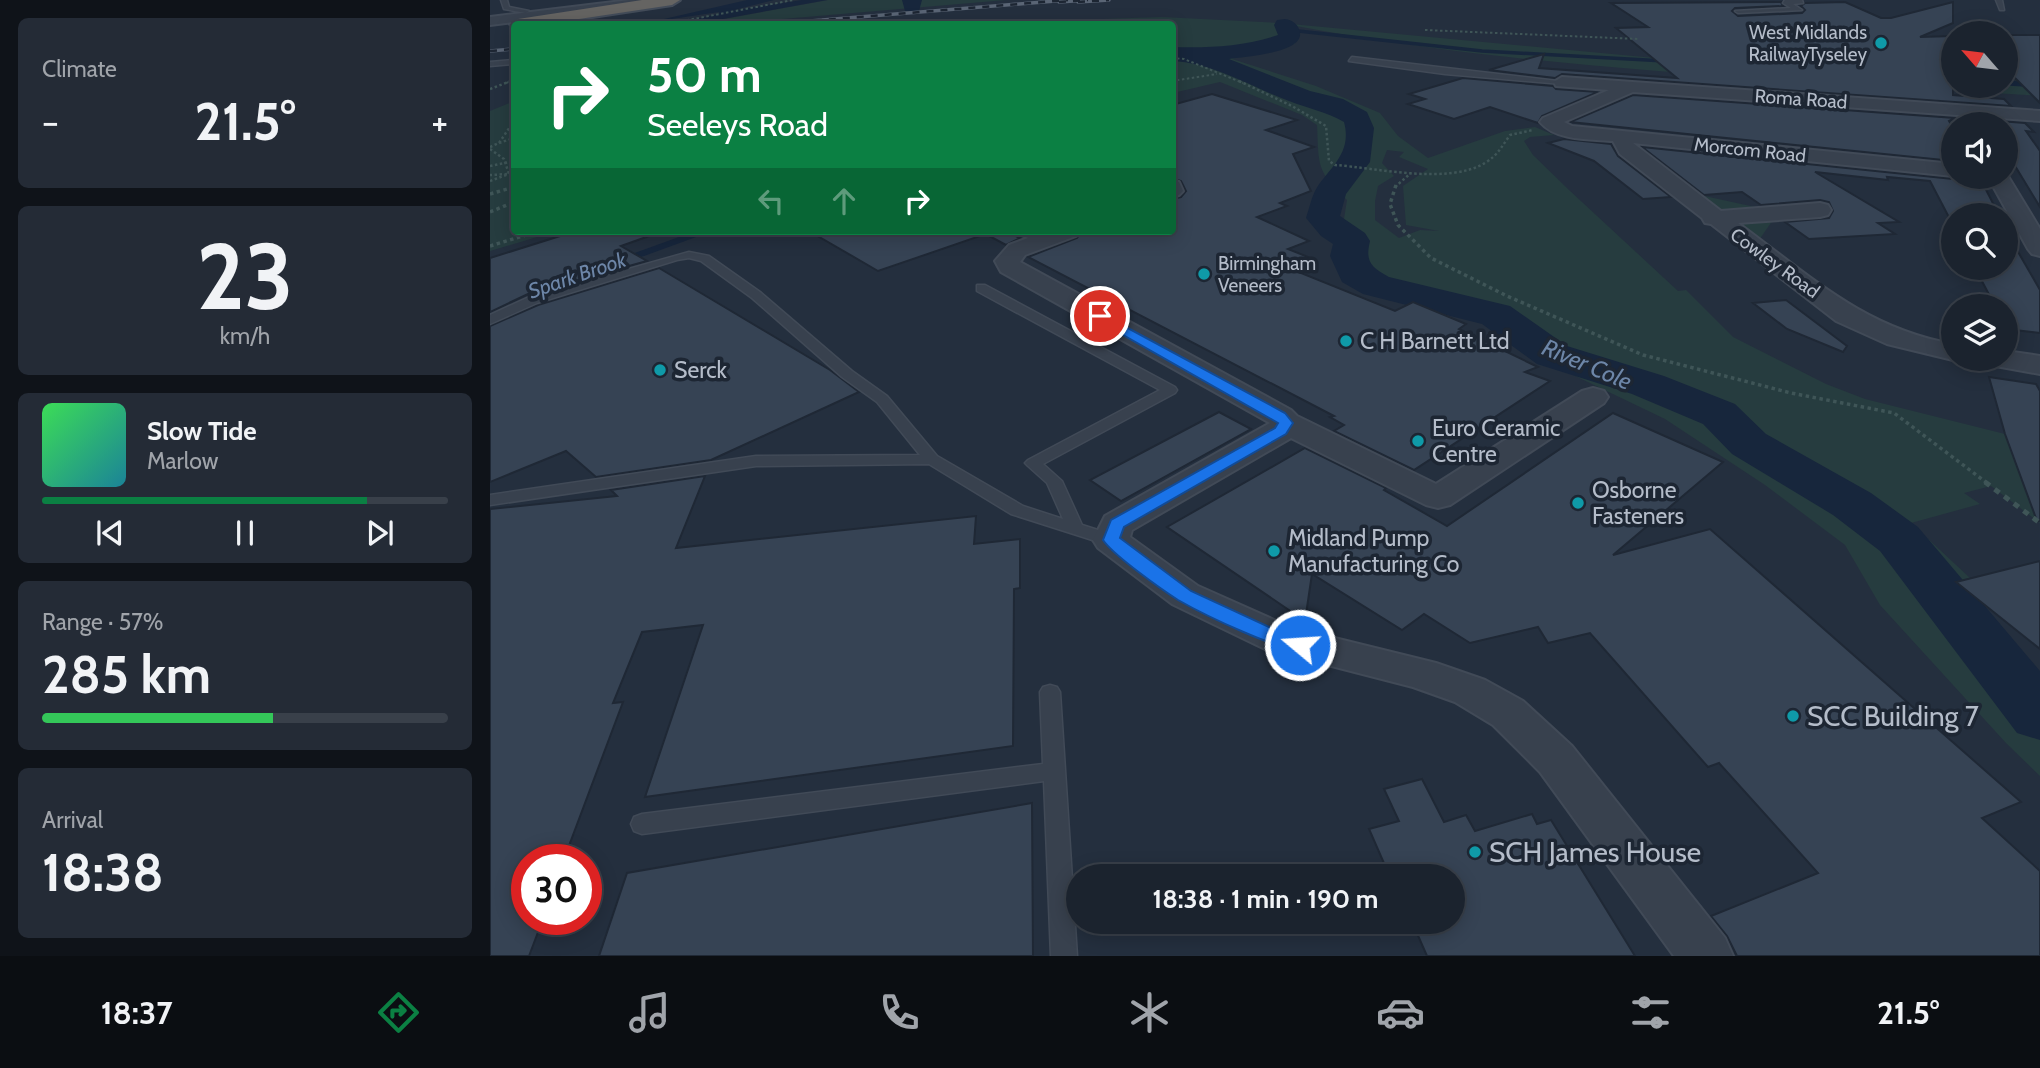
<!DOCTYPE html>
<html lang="en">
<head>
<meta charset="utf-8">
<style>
  :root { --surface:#1b232e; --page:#242b36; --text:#f1f3f6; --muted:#a0a4aa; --line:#39404a; --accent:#0b8043 }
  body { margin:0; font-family:Cabin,sans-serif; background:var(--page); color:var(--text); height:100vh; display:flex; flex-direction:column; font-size:26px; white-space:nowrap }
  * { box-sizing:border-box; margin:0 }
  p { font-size:23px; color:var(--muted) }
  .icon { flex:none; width:38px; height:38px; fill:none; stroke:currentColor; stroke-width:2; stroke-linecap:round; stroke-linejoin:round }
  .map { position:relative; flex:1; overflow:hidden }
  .side { display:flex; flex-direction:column; gap:18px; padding:18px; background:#0f1319; width:490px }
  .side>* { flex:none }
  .top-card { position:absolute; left:21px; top:21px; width:665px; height:214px; border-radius:7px; box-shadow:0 4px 18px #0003,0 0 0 2px var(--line); background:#0b8043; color:#fff; overflow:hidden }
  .needle { width:46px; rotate:298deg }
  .controls { position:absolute; left:1451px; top:21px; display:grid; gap:14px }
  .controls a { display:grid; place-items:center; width:77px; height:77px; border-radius:50%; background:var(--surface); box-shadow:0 4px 18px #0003,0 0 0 2px var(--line); font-size:35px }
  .speed { position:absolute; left:21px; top:844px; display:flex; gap:14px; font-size:35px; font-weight:700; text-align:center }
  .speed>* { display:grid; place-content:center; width:91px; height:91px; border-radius:50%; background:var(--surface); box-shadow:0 4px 18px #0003,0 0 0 2px var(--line); line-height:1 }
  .speed .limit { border:10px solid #d22; background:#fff; color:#111 }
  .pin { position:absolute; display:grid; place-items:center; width:60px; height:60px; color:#fff; margin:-30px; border:4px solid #fff; border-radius:50%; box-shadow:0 2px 7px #0007 }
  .me { position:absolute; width:77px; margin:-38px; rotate:288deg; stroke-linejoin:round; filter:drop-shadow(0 0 5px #0008) }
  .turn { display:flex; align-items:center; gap:24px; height:147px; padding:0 21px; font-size:32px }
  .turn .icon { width:91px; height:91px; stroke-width:2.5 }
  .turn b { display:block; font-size:49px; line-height:60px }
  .lanes { display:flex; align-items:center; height:66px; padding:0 21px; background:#0003; justify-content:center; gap:35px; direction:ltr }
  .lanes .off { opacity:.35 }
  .big { font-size:52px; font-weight:800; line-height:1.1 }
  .side .widget { flex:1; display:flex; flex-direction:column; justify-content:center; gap:10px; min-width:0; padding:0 24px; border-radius:10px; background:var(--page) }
  .side .dial { align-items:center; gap:0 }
  .dial b { font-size:91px; line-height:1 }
  .song { display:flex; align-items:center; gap:21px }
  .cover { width:84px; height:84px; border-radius:10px; background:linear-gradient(135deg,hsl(130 70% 55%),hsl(190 70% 35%)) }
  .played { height:7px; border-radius:4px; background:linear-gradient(90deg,var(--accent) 80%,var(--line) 80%) }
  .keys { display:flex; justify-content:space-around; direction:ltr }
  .heat { display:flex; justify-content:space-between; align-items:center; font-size:38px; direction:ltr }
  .charge { height:10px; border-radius:5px; background:linear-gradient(90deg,#34c759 57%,var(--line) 0) }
  .trip { position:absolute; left:576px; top:864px; width:399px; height:70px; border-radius:35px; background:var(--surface); box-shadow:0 4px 18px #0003,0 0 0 2px var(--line); font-weight:800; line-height:70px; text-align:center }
  .tabs { display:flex; height:112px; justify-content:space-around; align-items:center; background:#0b0e12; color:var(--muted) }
  .tabs .icon { width:49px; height:49px }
  .tabs .active { color:var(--accent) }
  .tabs b { font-size:32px; color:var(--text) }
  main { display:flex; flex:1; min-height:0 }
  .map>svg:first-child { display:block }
  .green { fill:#263c3f; fill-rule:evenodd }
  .water { fill:#17263c }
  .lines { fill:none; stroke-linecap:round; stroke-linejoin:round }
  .stream-far2 { stroke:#17263c; stroke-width:3.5 }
  .stream-far1 { stroke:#17263c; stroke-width:5 }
  .stream { stroke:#17263c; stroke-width:6 }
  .river { fill:#17263c; fill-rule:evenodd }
  .building { fill:#364354; stroke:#1f2835; stroke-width:2 }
  .service-casing { stroke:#414a57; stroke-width:3 }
  .minor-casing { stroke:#414a57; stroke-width:4 }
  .trunk-casing { stroke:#434c59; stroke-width:4 }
  .path-far3 { stroke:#3f5557; stroke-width:2; stroke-dasharray:2.5 2.5; stroke-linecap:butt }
  .path-far2 { stroke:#3f5557; stroke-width:2.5; stroke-dasharray:2.5 2.5; stroke-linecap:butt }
  .path-far1 { stroke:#3f5557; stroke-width:3.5; stroke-dasharray:3.5 3.5; stroke-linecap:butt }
  .path { stroke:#3f5557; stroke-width:5; stroke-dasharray:6 6; stroke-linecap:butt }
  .service { fill:#38414e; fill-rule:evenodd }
  .minor { fill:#38414e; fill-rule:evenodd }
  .trunk { fill:#656462; fill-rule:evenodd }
  .rail-casing { stroke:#5a6575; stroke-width:3.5 }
  .rail { stroke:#1d2633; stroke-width:2.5; stroke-dasharray:7; stroke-linecap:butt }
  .route { fill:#1a73e8; stroke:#114b97; stroke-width:2 }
  .culture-dot { fill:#0f9aa8; stroke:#1d2633; stroke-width:2.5 }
  .labels { text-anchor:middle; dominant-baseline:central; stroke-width:7; stroke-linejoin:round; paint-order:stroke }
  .far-poi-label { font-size:19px; fill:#b4bcc9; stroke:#1d2633; text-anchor:end }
  .far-street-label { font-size:19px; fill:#b4bcc9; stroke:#1d2633 }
  .far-water-label { font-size:21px; font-style:italic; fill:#6d86a8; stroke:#1d2633 }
  .poi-label { font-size:23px; fill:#b4bcc9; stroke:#1d2633; text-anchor:start }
  .water-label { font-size:24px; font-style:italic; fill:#6d86a8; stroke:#1d2633 }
  .near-poi-label { font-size:28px; fill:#b4bcc9; stroke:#1d2633; text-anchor:start }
</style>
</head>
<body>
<main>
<section class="side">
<div class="widget"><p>Climate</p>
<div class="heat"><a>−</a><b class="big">21.5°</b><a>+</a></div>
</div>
<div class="widget dial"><b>23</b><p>km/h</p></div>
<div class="widget">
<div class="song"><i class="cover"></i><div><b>Slow Tide</b><p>Marlow</p></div></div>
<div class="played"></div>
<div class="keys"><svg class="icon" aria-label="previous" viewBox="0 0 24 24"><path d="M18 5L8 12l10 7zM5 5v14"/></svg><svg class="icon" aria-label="pause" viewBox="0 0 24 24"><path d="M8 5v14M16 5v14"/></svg><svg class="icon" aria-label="next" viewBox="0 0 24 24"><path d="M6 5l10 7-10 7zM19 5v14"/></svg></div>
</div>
<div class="widget"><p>Range · 57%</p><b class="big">285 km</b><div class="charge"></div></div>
<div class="widget"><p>Arrival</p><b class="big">18:38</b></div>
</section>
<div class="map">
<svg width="1550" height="956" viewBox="0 0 1550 956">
  <rect width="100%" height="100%" fill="#242f3e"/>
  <g class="green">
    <path d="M338 0H516L235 24H207Z"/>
    <path d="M672 17 790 23 1463 86H1516V81L1550 83V96C1302 79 1051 72 806 26L805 44 742 59 826 86 890 113 908 136 938 158 1015 131 1045 127 1064 135 1040 137 1034 141 1043 155 1079 190 1188 291 1196 290 1243 337 1336 384 1375 399 1515 434 1550 493V523L1501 486 1474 493 1490 504 1421 523 1480 578 1456 585 1441 586 1447 601 1550 725V776L1516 743 1390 605 1355 545 1275 485 1175 419 1075 371 982 318 901 295 857 265 851 238 857 200C826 170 829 167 827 125L812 115 730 82 683 93 682 24H457ZM897 150 914 152 909 157 938 169 913 186 916 225 949 231 930 230 909 238 885 220V201L888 186 904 176 892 163Z"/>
    <path d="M24 101V231H67L0 251V111Z"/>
    <path d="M1205 194 1279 210 1285 217 1269 240Z"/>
  </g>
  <path class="water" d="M257 0H284L240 11 312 0H337L205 24H182L229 14V12L161 22Z"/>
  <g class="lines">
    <path class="stream-far2" d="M799 30 992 51 1175 61"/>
    <path class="stream-far1" d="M1516 83 1550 85"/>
    <path class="stream" d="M137 259 214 231"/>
    <g class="river">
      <path d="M412 0H432L429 11H415Z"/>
      <path d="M795 19C803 20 809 25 810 33 813 53 753 57 739 59L820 91 853 99 877 112 884 128 880 162 856 194 850 216 875 233 880 241C875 262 881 267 899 277L1020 306 1077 346 1174 376 1245 404 1276 434 1381 493 1428 527 1550 671V740L1527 733 1390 551 1343 515 1242 454 1213 424 1142 394 1047 364 992 324 873 294 852 282 840 256 843 244 831 236 816 218C819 209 821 199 825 191 837 169 863 155 854 122 835 111 819 109 799 101 761 87 724 63 682 61V47C717 48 754 47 788 35L784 25 787 20Z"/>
    </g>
  </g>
  <g class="building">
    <path d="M1291 2 1293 6 1245 8 1242 11 1248 16 1312 13 1315 10 1311 6 1315 3 1355 2 1391 18H1401L1463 2V23L1430 37 1463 36V95L1514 99 1521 106 1072 74 1065 78 999 70 1054 54 1049 68 1187 78 1126 28 1158 27 1121 3Z"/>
    <path d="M1516 35H1550V103L1516 69Z"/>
    <path d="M973 78 1063 86 1066 89 1108 92 1052 116 1048 123 1000 107 964 119 918 104 935 99 919 94Z"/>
    <path d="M722 94 807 120 776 130 824 147 803 154 821 191 790 203 797 206 767 217 819 241 798 249 818 257 796 267 905 311 923 302 976 324 969 329 1048 367 1035 372 1060 381 924 470 844 431 854 425 840 417 844 416 538 257 587 238 592 231H682V199L691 197 696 191 691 181 682 178V105Z"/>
    <path d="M1143 95 1465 118 1459 121 1463 128V161L1080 122Z"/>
    <path d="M1496 120 1535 123 1544 132 1536 131 1550 151V207L1516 151V124H1499Z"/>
    <path d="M1074 139 1121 144 1128 156 1181 197 1153 199 1104 161 1058 143Z"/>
    <path d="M1152 147 1463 179 1484 178 1491 180 1509 215H1463V225L1440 181 1397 177 1398 180 1325 172 1409 222 1388 223 1405 234 1319 239 1295 222 1339 218 1343 211 1339 202 1330 200 1271 205 1252 192 1214 195Z"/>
    <path d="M86 231H161L162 235 131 246 157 261 38 294 0 312V258Z"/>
    <path d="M319 231H515L530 238 516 245 492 232 493 235 388 271Z"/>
    <path d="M1516 231 1550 290V333L1516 329V305L1504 304 1485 268H1516Z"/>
    <path d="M169 268 340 370 369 392 221 460 106 477 76 451 0 482V326L48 305Z"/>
    <path d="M1296 300 1357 346 1353 352 1297 329 1263 303Z"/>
    <path d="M1499 377 1546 384 1550 391V521H1547L1515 434Z"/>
    <path d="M729 412 761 429 631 501 600 480Z"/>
    <path d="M1123 413 1233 462 1123 555 1220 529 1531 802 1492 818 1550 871V956H1247L1237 936 1221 916 1328 873 1229 763 1218 767 1100 633 1058 643 1048 627 980 643 934 614 912 630 822 574 815 621 677 527 815 448 896 488 894 490 957 526Z"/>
    <path d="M215 476 186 548 486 516 484 544 530 539V588L524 589 523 746 155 797 213 625 152 632 123 703 133 702 74 859H37V919H53L39 956H0V509L127 496 121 490Z"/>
    <path d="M1550 561V649L1466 582Z"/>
    <path d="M932 779 954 822 976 815 985 831 1042 814 1047 824 1061 820 1145 956H937L922 922H962V877H900L879 829 909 821 894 789Z"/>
    <path d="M542 803 543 956H109L137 873Z"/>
  </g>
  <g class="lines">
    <defs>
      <g id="service">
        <path d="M11 0H17L19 7 39 11 36 13 14 9Z"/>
        <path d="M1295 0H1312L1313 3 1303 4 1312 10 1248 13 1245 11 1301 8 1293 3Z"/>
        <path d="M1506 0H1512L1514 10H1510Z"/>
        <path d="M862 57 1076 82 1072 84 955 74 859 61Z"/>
        <path d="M24 60V64L0 66V62Z"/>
        <path d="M518 231H535L559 240 553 243Z"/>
        <path d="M199 252 219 256 270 292 362 371 397 396 447 456 533 506 573 519 557 483 538 466 535 463 538 460 670 390 487 291V285H495L685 387 687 390 685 393 553 464 572 481 592 525 627 536 629 540 627 544H615L521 514 439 464 266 466 0 505V495L266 456 430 455 387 402 352 377 262 298 211 261 199 258 187 260 47 303 0 324V315L39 297Z"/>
        <path d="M560 685 567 687 570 692 587 956H561L554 781 152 834 144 831 141 824 144 817 152 814 553 764 550 692 553 687Z"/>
      </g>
      <g id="minor">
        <path d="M140 0H180L173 4 0 25V17Z"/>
        <path d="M1072 77 1550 111V121L1143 92 1074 122 1082 126 1463 164V176L1143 143 1231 211 1330 203 1338 205 1341 210 1338 215 1330 217 1248 223C1319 275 1373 328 1463 344V359H1470L1463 360 1397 344 1346 321 1221 224 1215 223 1212 218 1130 154 1123 141C1100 139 1066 141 1050 122L1053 118 1119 90 1066 86 1064 82Z"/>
        <path d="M1516 173 1550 229V256L1542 254 1538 249 1498 177H1516Z"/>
        <path d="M682 180 689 182 693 191 689 195 682 197Z"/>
        <path d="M557 231H589L586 236 535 255 530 262 801 410 807 416 946 484 1092 391 1103 388 1114 391 1118 397 1114 403 960 505 948 508 936 505 801 438 642 530 640 537 708 586 800 627 946 663 995 680 1033 701 1082 746 1235 938 1243 956H1184L1050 772 1003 725 965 702 923 687 775 649 682 604 608 548 603 540 615 516 780 423 511 272 505 261 519 245Z"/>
        <path d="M1516 351 1550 356V374L1500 365 1496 359H1516Z"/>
      </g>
      <path id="trunk" d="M152 0H190L182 5 56 24H24V28L20 24 28 19Z"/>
    </defs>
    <use href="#service" class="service-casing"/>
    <use href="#minor" class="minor-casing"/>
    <use href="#trunk" class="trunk-casing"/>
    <g class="path-far3">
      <path d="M177 24 303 0"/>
      <path d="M935 30 1149 39"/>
      <path d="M682 58 694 59 753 83"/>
      <path d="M682 81 727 74"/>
      <path d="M16 83 24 80"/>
    </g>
    <g class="path-far2">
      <path d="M749 81 802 106 836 126 839 161 845 165C887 168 958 185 995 163 1008 155 1012 146 1020 135L1043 130"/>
      <path d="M0 89 21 81"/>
      <path d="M9 143 24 138"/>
      <path d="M0 147 9 143 24 121"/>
      <path d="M0 149 14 159 19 174 0 175"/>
      <path d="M0 166 24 161"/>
      <path d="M0 181 24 172"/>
      <path d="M905 187 921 173"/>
    </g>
    <g class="path-far1">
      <path d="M906 185 900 204 908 225 941 258 1017 296 1153 355 1301 393 1404 413 1497 483"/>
      <path d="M0 194 24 187"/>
      <path d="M0 212 24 202"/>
      <path d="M0 246 49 231"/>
    </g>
    <path class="path" d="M1495 482 1550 523"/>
    <use href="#service" class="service"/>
    <use href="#minor" class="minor"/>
    <use href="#trunk" class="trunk"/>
    <defs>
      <g id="rail">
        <path d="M569 2 598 0"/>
        <path d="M588 2 619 0"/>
        <path d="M261 24 292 22"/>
        <path d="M283 24 578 0"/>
        <path d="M0 51 24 49"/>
      </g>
    </defs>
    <use href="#rail" class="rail-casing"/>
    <use href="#rail" class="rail"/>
  </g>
  <path class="route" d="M610 313 795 413 803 423 796 434 634 527 630 538 701 591 794 634 817 640 820 645 817 650C797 656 709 612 688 600 671 589 623 555 613 540L621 520 785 428 788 423 605 319 604 316Z"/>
  <g class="culture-dot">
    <circle cx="1391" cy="43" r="7"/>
    <circle cx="714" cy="274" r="7"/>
    <circle cx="856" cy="341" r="7"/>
    <circle cx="170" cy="370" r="7"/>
    <circle cx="928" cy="441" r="7"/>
    <circle cx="1088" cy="503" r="7"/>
    <circle cx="784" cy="551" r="7"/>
    <circle cx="1303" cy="716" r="7"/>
    <circle cx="985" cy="852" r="7"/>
  </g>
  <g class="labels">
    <g class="far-poi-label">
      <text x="1377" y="32">West Midlands<tspan x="1377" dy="22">RailwayTyseley</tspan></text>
      <text x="728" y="263" text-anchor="start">Birmingham<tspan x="728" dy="22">Veneers</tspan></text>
    </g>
    <g class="far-street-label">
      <text transform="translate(1311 99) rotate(4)">Roma Road</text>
      <text transform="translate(1260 150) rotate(6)">Morcom Road</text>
      <text transform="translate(1285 263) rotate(36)">Cowley Road</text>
    </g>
    <g class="far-water-label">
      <text transform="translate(87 275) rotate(-19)">Spark Brook</text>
    </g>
    <g class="poi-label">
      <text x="870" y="341">C H Barnett Ltd</text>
      <text x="184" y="370">Serck</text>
      <text x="942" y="428">Euro Ceramic<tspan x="942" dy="26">Centre</tspan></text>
      <text x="1102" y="490">Osborne<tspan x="1102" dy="26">Fasteners</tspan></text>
      <text x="798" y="538">Midland Pump<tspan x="798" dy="26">Manufacturing Co</tspan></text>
    </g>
    <g class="water-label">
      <text transform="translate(1097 364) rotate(23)">River Cole</text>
    </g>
    <g class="near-poi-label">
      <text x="1317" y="716">SCC Building 7</text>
      <text x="999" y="852">SCH James House</text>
    </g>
  </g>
</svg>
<div class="controls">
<a><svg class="needle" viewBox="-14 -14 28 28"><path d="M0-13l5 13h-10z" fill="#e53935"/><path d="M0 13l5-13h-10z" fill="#a0a4aa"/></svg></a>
<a><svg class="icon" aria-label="sound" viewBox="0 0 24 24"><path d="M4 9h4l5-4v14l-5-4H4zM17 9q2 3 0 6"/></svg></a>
<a><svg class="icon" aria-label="search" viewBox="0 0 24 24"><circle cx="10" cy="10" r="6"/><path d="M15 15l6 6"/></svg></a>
<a><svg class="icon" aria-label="layers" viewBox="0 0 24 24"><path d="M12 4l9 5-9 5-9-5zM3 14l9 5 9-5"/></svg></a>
</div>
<div class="speed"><div class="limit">30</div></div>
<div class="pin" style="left:610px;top:316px;background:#d93025"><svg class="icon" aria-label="arrive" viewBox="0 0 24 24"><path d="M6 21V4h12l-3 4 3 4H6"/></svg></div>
<svg class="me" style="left:810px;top:645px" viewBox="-20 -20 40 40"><circle r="17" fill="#1a73e8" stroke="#fff" stroke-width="3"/><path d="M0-11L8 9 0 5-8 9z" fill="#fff"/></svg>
<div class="trip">18:38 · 1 min · 190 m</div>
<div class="top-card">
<div class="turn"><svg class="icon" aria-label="right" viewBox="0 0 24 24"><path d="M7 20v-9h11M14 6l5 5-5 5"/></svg><div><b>50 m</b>Seeleys Road</div></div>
<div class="lanes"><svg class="icon off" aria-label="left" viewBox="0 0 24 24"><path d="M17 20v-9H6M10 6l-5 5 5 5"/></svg><svg class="icon off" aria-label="ahead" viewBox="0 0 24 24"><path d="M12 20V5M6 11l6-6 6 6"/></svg><svg class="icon" aria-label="right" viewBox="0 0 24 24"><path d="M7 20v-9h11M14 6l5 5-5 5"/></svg></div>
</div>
</div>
</main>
<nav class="tabs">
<b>18:37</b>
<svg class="icon active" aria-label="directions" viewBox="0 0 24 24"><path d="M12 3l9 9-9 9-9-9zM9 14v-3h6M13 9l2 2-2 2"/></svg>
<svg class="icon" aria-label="music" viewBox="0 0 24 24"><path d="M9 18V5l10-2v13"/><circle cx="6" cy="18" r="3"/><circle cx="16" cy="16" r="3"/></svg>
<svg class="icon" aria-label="phone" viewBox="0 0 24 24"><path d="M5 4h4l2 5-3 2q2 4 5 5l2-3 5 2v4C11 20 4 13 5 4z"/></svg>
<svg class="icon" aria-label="climate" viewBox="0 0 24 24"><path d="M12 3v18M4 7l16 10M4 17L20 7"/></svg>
<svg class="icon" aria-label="car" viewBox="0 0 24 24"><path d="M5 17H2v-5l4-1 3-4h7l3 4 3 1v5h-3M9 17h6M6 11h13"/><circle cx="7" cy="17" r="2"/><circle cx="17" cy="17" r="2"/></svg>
<svg class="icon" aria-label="filters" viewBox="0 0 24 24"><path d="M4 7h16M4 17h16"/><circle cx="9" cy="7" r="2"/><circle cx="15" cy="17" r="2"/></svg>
<b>21.5°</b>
</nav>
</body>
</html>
